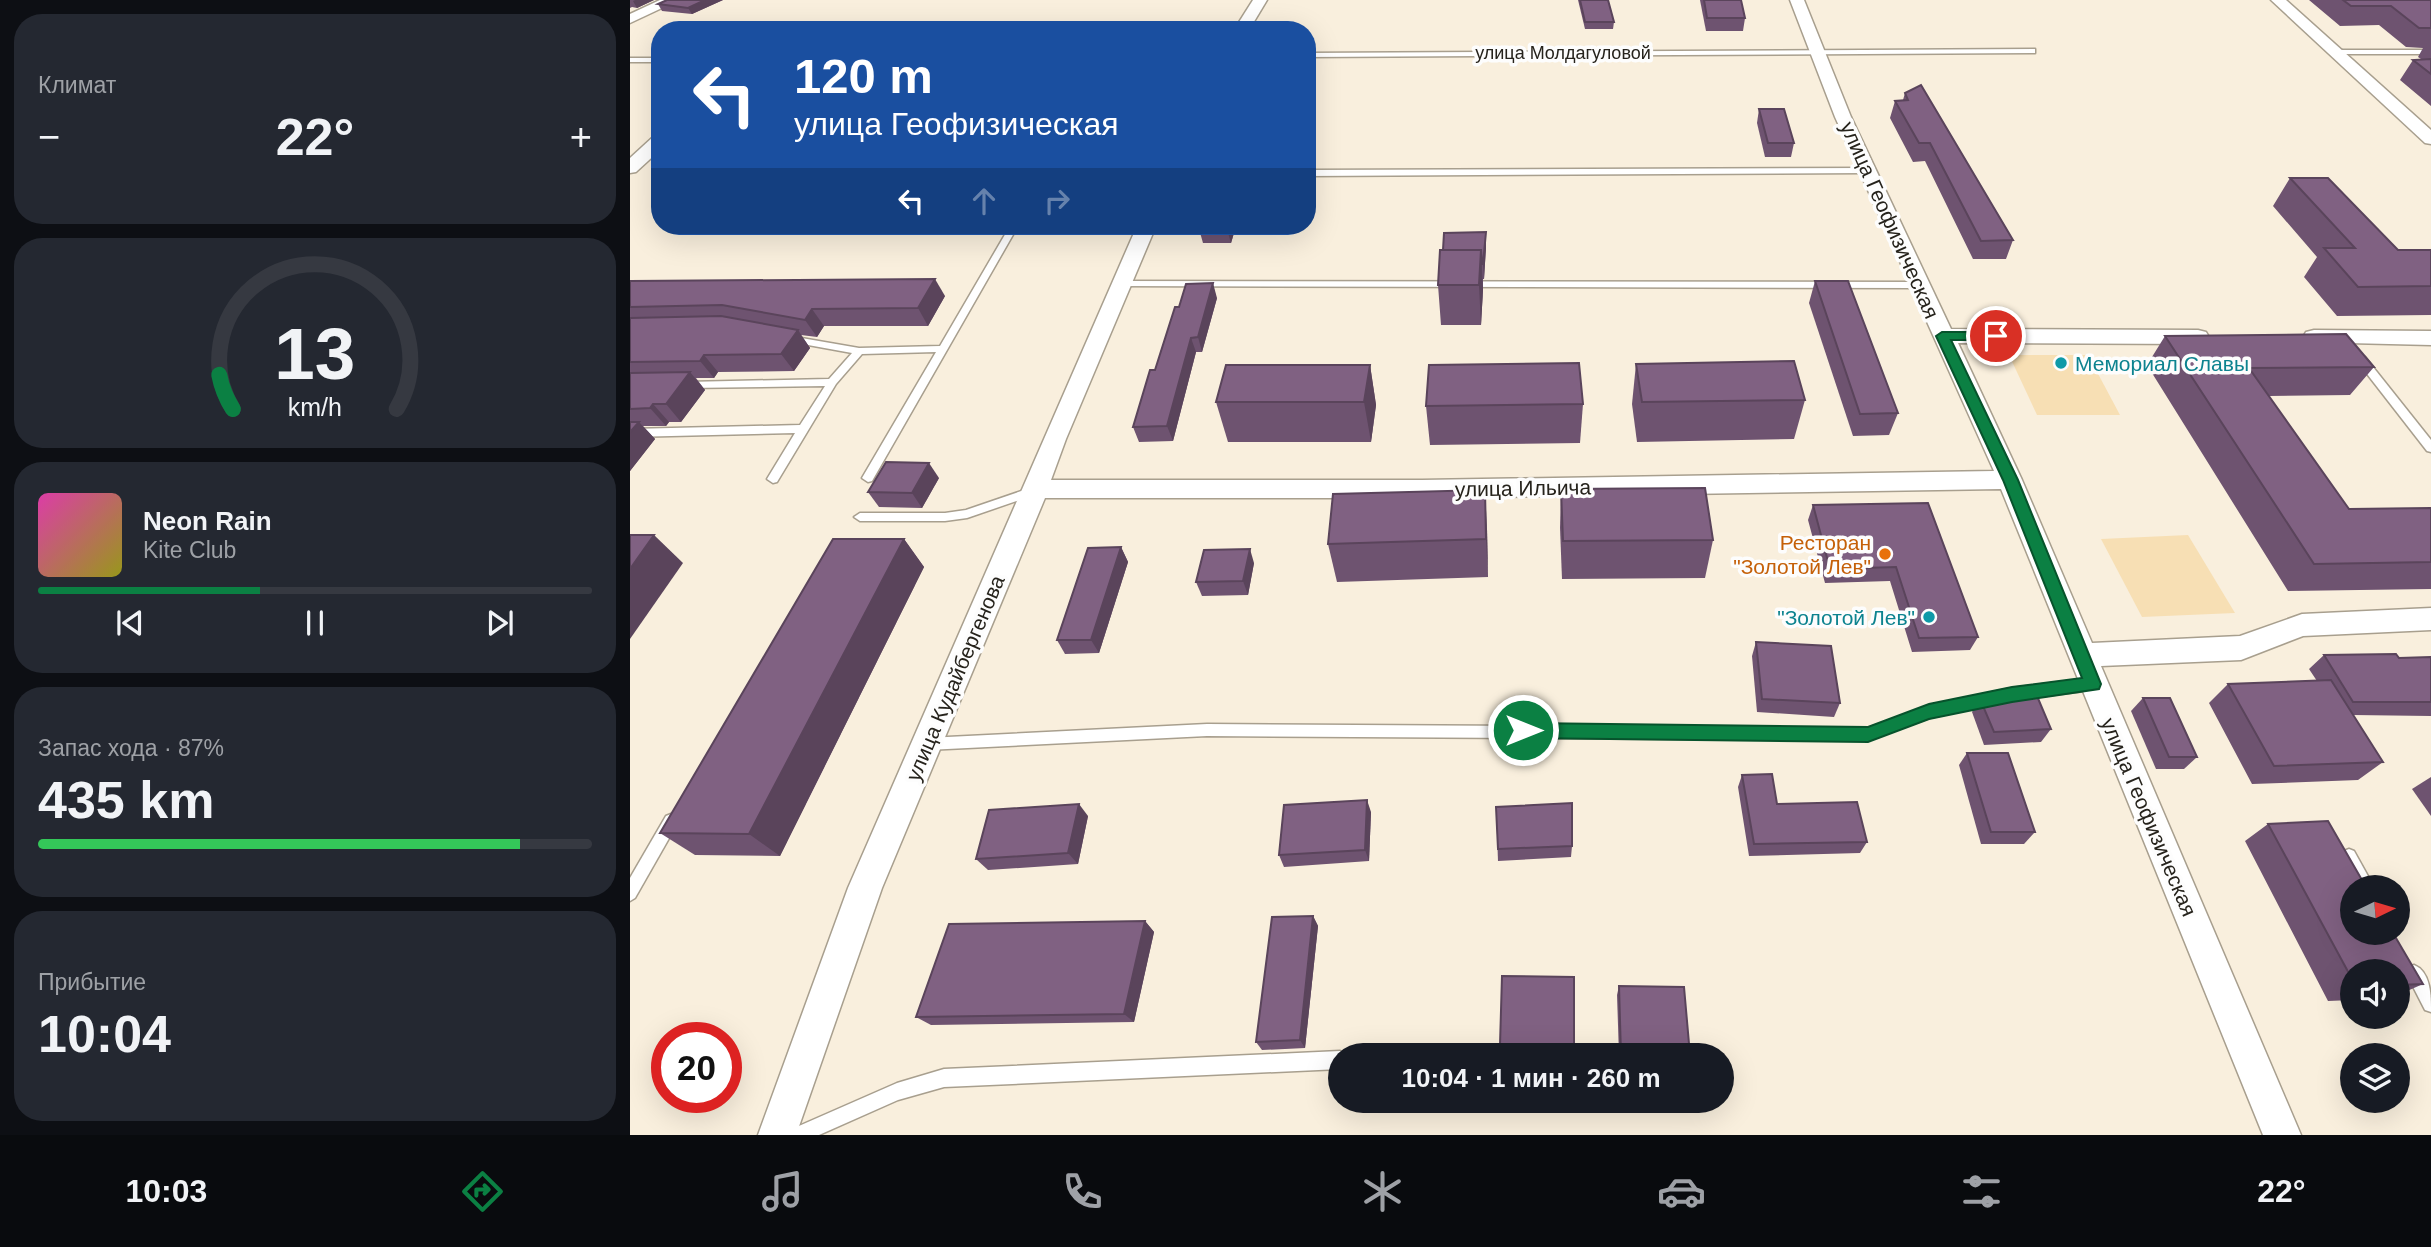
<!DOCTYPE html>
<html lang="ru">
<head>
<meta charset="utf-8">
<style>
  :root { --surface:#171b24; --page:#242831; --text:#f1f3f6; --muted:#9ea1a6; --line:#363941; --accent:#0b8043 }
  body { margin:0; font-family:Arial,sans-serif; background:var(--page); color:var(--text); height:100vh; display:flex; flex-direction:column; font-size:26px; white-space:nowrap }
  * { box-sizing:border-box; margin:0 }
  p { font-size:23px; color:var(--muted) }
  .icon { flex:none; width:38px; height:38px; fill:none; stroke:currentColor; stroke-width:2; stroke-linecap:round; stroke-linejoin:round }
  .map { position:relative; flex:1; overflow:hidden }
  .details { display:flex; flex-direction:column; gap:14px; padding:14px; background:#0d0f14; width:630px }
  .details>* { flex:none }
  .guide { position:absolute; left:21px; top:21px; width:665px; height:214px; border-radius:28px; box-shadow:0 7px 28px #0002; background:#1a4fa0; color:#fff; overflow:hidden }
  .needle { width:46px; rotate:85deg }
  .tools { position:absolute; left:1710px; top:875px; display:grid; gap:14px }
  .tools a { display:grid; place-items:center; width:70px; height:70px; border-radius:50%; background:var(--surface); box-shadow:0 7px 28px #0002; font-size:35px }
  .speed { position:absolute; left:21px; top:1022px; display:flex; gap:14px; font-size:35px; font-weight:700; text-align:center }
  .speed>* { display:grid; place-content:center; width:91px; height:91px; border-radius:50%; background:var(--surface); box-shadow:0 7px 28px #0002; line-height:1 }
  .speed .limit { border:10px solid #d22; background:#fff; color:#111 }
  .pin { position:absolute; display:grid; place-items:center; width:60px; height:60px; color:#fff; margin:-30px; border:4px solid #fff; border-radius:50%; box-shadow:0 2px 7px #0007 }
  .me { position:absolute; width:77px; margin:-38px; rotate:90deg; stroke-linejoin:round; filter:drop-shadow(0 0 5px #0008) }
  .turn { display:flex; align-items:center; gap:24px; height:147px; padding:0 28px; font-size:32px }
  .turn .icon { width:91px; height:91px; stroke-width:2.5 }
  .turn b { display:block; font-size:49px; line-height:60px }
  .lanes { display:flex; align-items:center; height:66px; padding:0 28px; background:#0003; justify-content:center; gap:35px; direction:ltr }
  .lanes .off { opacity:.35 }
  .big { font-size:52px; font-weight:700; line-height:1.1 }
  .details .tile { flex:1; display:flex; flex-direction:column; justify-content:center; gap:10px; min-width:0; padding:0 24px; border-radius:28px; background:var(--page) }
  .details .dial { align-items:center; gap:0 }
  .dial svg { height:182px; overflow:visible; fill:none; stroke:var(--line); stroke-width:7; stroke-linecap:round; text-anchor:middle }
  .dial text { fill:var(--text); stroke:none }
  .song { display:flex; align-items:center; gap:21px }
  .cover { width:84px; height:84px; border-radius:10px; background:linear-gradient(135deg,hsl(320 70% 55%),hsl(60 70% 35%)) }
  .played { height:7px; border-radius:4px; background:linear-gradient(90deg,var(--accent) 40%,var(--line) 40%) }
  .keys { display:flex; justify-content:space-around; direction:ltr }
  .heat { display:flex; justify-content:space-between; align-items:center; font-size:38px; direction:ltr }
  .charge { height:10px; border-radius:5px; background:linear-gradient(90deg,#34c759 87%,var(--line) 0) }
  .trip { position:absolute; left:698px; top:1043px; width:406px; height:70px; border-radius:35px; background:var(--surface); box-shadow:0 7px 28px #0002; font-weight:700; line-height:70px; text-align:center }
  .tab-bar { display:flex; height:112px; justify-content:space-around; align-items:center; background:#090b0e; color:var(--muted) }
  .tab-bar .icon { width:49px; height:49px }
  .tab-bar .selected { color:var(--accent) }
  .tab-bar b { font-size:32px; color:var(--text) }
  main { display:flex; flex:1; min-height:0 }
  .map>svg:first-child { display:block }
  .green { fill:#f7dfb4 }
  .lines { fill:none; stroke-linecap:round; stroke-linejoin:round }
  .lane-casing { stroke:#a89f8e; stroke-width:3 }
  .street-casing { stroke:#a89f8e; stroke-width:3 }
  .lane { fill:#fff; fill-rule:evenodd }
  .street { fill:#fff; fill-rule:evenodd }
  .wall { fill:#6e5370 }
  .shaded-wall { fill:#5a445b }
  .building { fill:#806182; stroke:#5a445b; stroke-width:2 }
  .route { fill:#0b8043; stroke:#07532c; stroke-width:2 }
  .culture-dot { fill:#0f9aa8; stroke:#fdfdfd; stroke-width:2.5 }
  .food-dot { fill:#e8710a; stroke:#fdfdfd; stroke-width:2.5 }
  .labels { text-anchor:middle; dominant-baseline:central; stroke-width:7; stroke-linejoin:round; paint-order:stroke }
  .far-street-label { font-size:18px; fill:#26231c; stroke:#fdfdfd }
  .street-label { font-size:21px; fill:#26231c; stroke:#fdfdfd }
  .culture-label { font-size:21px; fill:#0d838f; stroke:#fdfdfd; text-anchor:start }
  .food-label { font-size:21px; fill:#c56008; stroke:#fdfdfd; text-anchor:end }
</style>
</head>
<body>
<main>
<section class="details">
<div class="tile"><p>Климат</p>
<div class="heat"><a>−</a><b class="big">22°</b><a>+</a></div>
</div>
<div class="tile dial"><svg viewBox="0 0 100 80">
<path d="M14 69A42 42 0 1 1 86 69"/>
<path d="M14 69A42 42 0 0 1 8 54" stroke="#0b8043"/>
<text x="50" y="56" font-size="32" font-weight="700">13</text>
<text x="50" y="72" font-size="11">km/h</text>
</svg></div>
<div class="tile">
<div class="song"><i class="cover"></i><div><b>Neon Rain</b><p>Kite Club</p></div></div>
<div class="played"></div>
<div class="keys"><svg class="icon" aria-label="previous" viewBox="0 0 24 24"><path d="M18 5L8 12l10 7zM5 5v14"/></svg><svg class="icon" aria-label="pause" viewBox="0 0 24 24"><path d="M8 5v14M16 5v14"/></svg><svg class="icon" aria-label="next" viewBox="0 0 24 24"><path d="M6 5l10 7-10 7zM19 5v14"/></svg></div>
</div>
<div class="tile"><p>Запас хода · 87%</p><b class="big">435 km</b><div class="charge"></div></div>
<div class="tile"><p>Прибытие</p><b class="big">10:04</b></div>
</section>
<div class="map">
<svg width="1801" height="1135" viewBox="0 0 1801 1135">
  <rect width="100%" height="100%" fill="#f9efdd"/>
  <g class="green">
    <path d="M1379 355H1458L1490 415H1407Z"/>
    <path d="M1558 535 1605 613 1512 617 1471 539Z"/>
  </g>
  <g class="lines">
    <defs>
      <g id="lane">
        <path d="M1405 49V53H1402L677 57V53Z"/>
        <path d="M1705 50H1801V54H1702L1701 52Z"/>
        <rect x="0" y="58" width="30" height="4"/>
        <path d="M1239 168 1240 170 1236 173 677 176V170Z"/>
        <path d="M380 226H388L242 481 238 482 232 478 306 352 232 354 206 384 147 482 143 483 137 479 165 433 0 437V429L170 425 195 386 56 388 51 385 56 382 199 379 222 353 156 341V337L160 336 229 348 310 346Z"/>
        <path d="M491 281 1289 282 1294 285 1289 288 488 286V282Z"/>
        <path d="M1731 356 1735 357 1801 440V452L1797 451 1727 361V357Z"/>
        <path d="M403 487 409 491 407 494 337 518 315 521H230L224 517 230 513H315L336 510Z"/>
        <path d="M1463 678 1468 680 1470 684 1468 688 1463 690 1382 700 1299 718 1238 740 577 736 297 750 292 748 290 744 292 740 297 738 577 724 1238 728 1299 706 1382 688Z"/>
        <path d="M41 814 46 816 48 821 46 826 5 898 0 901V878L36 816Z"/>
        <path d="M1719 849 1724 851 1744 887H1728L1711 856 1714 851Z"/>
        <path d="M1784 965C1801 972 1801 996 1801 1012L1795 1010 1776 973 1778 967Z"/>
        <path d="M710 1051 717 1055H710V1069L314 1087 268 1100 189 1135H159L162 1129 267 1083 314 1069Z"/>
      </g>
      <g id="street">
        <path d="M30 0H49L0 23V14Z"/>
        <path d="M623 0H637L619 30H604Z"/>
        <path d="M1160 0H1174L1221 117 1321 329 1568 330 1576 332 1579 337 1576 342 1568 344 1328 343 1392 480 1462 643 1610 636 1672 614 1801 608V630L1673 636 1611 660 1471 666 1671 1135H1633L1371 489 792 498H415L252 888 166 1135H128L218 888 507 226H526L436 439 421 480H792L1364 471 1205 117Z"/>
        <path d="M1641 0H1656L1801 130V144L1795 143Z"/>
        <path d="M30 135V150L6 172 0 173V158L24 136Z"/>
        <path d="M1684 330 1801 331V345L1676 342 1673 337 1676 332Z"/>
      </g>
    </defs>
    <use href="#lane" class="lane-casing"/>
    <use href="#street" class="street-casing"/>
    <use href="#lane" class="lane"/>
    <use href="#street" class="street"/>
  </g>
  <g class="wall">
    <path d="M0 0H24L7 8 2 7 0 8Z"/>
    <path d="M37 0H93L62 14 32 11 28 4Z"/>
    <path d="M948 0H978L984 22 983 29H955Z"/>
    <path d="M1070 0H1111L1115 18 1113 31H1076Z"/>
    <path d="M1679 0H1801V106L1770 80 1783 60 1791 59 1788 57 1793 48 1776 47 1749 25 1710 26Z"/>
    <path d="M1275 93 1383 240 1376 259H1343L1295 161 1283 162 1260 118 1265 101 1273 100Z"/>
    <path d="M1129 109 1164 143 1161 157H1135L1127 123Z"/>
    <path d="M1660 178 1768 250H1801V315L1707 316 1674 277 1687 257 1643 206Z"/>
    <path d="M570 226H606L601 243H573L569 229Z"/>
    <path d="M856 247 854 279H853V290L851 325H811L808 285Z"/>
    <path d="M0 281 315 296 298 326H194L187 337 171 335 180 348 164 371 88 372 84 378H66L75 390 51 422H39L36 426H13L25 439 0 471Z"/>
    <path d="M1185 281 1268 413 1259 435 1223 436 1179 303Z"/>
    <path d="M587 298 572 352H566L543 441 509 442 503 427 549 307Z"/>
    <path d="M1535 336 1744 367 1720 395 1639 396 1719 509 1801 508V589L1658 591 1517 365Z"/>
    <path d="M1006 364 1175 400 1164 439 1007 442 1002 404Z"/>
    <path d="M740 365 746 405 741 442H598L586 402Z"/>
    <path d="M953 404 950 443 800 445 796 406Z"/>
    <path d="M309 478 292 508 249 507 238 492Z"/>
    <path d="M931 489 1083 540 1075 578 932 579 930 528Z"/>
    <path d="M1298 503 1348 637 1340 650 1282 652 1260 581 1195 583 1178 520 1183 505Z"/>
    <path d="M857 529 858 577 707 582 698 544Z"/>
    <path d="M274 539 294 567 150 856 65 855 30 833Z"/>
    <path d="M491 547 498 562 469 653 435 654 427 640Z"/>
    <path d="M624 563 618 595 572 596 566 582Z"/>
    <path d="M1126 642 1210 703 1204 717 1127 712 1122 656Z"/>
    <path d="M1694 655 1769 658 1801 657V716L1723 715 1753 762 1728 780 1622 784 1579 703 1598 684 1687 681 1679 669Z"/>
    <path d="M1513 698 1567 757 1554 769H1526L1501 711Z"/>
    <path d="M1350 699 1421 729 1411 742 1354 745 1342 712Z"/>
    <path d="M1337 753 1405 832 1394 844H1351L1329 765Z"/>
    <path d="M1112 775 1147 804 1237 842 1230 853 1119 856 1108 787Z"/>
    <path d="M1801 777V816L1782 789Z"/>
    <path d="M866 807 942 846 941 857 868 861Z"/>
    <path d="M741 812 739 861 654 867 649 855Z"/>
    <path d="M458 816 448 864 358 870 346 859Z"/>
    <path d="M1638 824 1793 984 1768 995V971H1722V1000L1698 1001 1615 841Z"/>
    <path d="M683 916 688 926 675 1048 632 1050 626 1042Z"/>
    <path d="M515 921 524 932 504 1022 301 1025 286 1017Z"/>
    <path d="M989 986 1060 1055H989L987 995Z"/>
    <path d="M870 1045 944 1046 943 1054 870 1053Z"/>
  </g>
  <g class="shaded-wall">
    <path d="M5 0H24L7 8 3 1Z"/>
    <path d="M75 0H93L62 14 58 8Z"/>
    <path d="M599 226H606L601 243 597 229Z"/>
    <path d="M856 232V247L854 279 853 264Z"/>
    <path d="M851 250 853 290 851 325 849 285Z"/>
    <path d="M305 279 315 296 298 326 288 308Z"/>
    <path d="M583 283 587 298 572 352 568 337Z"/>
    <path d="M182 309 194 326 187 337 175 320Z"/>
    <path d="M168 330 180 348 164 371 151 354Z"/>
    <path d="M561 338 566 352 543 441 537 426Z"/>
    <path d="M74 355 88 372 84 378 70 361Z"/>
    <path d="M740 365 746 405 741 442 734 402Z"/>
    <path d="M60 372 75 390 51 422 36 404Z"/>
    <path d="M23 404 39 422 36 426 20 408Z"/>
    <path d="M9 422 25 439 0 471V432Z"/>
    <path d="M299 463 309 478 292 508 282 493Z"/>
    <path d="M855 490 857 529 858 577 856 539Z"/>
    <path d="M24 535 53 563 0 639V569Z"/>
    <path d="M274 539 294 567 150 856 119 834Z"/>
    <path d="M491 547 498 562 469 653 461 640Z"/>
    <path d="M620 549 624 563 618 595 613 581Z"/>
    <path d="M737 800 741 812 739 861 735 850Z"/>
    <path d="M449 804 458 816 448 864 438 853Z"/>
    <path d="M683 916 688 926 675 1048 670 1040Z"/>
    <path d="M515 921 524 932 504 1022 494 1014Z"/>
  </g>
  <g class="building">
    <path d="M37 0H75L58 8 28 4Z"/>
    <path d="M950 0H978L984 22H955Z"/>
    <path d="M1074 0H1111L1115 18H1077Z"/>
    <path d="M1713 0H1801V28H1789L1761 6H1721Z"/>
    <path d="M1801 59V74L1783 60Z"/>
    <path d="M1291 85 1383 240 1351 241 1300 143H1289L1265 101 1278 100 1275 93Z"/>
    <path d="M1129 109H1154L1164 143H1138Z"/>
    <path d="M1660 178H1698L1768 250H1801V286L1728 287 1694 248H1725Z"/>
    <path d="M570 226H599L597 229H569Z"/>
    <path d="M856 232 853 264H852L851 250H813L814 233Z"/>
    <path d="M810 250H851L849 285H808Z"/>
    <path d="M305 279 288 308 182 309 175 320 92 305 0 307V281Z"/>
    <path d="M1185 281H1218L1268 413 1230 414Z"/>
    <path d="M583 283 568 337 561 338 537 426 503 427 520 370H525L545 307H549L556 284Z"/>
    <path d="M91 316 168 330 151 354 74 355 70 361 0 362V318Z"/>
    <path d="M1716 334 1744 367 1619 368 1719 509 1801 508V562L1684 564 1535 336Z"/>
    <path d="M1164 361 1175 400 1012 402 1006 364Z"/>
    <path d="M949 363 953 404 796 406 799 365Z"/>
    <path d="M596 365H740L734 402H586Z"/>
    <path d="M60 372 36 404H23L20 408 0 409V373Z"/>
    <path d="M0 422H9L0 432Z"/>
    <path d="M256 462 299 463 282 493 238 492Z"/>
    <path d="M1075 488 1083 540 933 541 931 489Z"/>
    <path d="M855 490 856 539 698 544 703 494Z"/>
    <path d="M1298 503 1348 637 1289 638 1266 567 1200 569 1183 505Z"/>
    <path d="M0 535H24L0 569Z"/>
    <path d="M203 539H274L119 834 30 833Z"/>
    <path d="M491 547 461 640H427L458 548Z"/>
    <path d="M620 549 613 581 566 582 574 550Z"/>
    <path d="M1126 642 1201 646 1210 703 1132 699Z"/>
    <path d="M1766 654 1769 658 1801 657V702H1723L1694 655Z"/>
    <path d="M1701 680 1753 762 1644 766 1598 684Z"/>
    <path d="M1407 696 1421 729 1364 732 1350 699Z"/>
    <path d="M1513 698H1540L1567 757H1539Z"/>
    <path d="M1337 753H1378L1405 832H1361Z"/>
    <path d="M1142 774 1147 804 1227 802 1237 842 1124 844 1112 775Z"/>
    <path d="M737 800 735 850 649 855 654 805Z"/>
    <path d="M942 803V846L868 849 866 807Z"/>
    <path d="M449 804 438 853 346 859 359 810Z"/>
    <path d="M1698 821 1736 887H1722V933H1763L1793 984 1768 985V971H1722V979L1638 824Z"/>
    <path d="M683 916 670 1040 626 1042 642 917Z"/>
    <path d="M515 921 494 1014 286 1017 319 924Z"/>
    <path d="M872 976 944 977V1046L870 1045Z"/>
    <path d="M989 986 1054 987 1060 1055H991Z"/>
  </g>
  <path class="route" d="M1312 332H1366L1373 336 1366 340H1321L1388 480 1471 684 1469 689 1382 702 1299 719 1238 742 893 738 887 736 884 730 887 725 893 723 1238 727 1299 704 1382 687 1452 678 1373 480 1306 336Z"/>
  <g class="culture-dot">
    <circle cx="1431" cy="363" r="7"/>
    <circle cx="1299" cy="617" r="7"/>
  </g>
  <circle class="food-dot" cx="1255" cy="554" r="7"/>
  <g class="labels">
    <g class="far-street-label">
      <text x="933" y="53">улица Молдагуловой</text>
    </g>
    <g class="street-label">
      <text transform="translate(1260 220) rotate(66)">улица Геофизическая</text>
      <text transform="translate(893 488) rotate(-1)">улица Ильича</text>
      <text transform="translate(325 678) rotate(-67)">улица Кудайбергенова</text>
      <text transform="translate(1519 817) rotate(67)">улица Геофизическая</text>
    </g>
    <g class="culture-label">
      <text x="1445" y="363">Мемориал Славы</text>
      <text x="1285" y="617" text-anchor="end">"Золотой Лев"</text>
    </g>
    <g class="food-label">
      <text x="1241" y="542">Ресторан<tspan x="1241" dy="24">"Золотой Лев"</tspan></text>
    </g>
  </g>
</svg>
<div class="tools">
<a><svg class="needle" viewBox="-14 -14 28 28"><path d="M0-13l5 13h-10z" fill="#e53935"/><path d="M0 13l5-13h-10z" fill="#9ea1a6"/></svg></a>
<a><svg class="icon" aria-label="sound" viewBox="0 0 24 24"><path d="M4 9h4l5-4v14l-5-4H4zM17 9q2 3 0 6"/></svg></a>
<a><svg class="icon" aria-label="layers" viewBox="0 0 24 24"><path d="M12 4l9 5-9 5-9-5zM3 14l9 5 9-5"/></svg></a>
</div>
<div class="speed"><div class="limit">20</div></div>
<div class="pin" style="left:1366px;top:336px;background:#d93025"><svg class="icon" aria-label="arrive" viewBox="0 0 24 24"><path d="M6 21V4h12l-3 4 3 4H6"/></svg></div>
<svg class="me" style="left:893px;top:730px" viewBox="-20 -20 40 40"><circle r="17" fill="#0b8043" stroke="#fff" stroke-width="3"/><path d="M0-11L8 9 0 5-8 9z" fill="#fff"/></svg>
<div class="trip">10:04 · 1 мин · 260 m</div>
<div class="guide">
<div class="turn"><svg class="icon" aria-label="left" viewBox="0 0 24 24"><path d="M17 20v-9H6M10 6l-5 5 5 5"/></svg><div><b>120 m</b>улица Геофизическая</div></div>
<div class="lanes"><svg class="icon" aria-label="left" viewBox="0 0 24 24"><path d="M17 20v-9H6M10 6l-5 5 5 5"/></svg><svg class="icon off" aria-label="ahead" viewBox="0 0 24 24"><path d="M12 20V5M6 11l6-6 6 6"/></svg><svg class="icon off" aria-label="right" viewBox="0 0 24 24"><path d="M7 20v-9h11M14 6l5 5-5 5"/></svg></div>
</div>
</div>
</main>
<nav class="tab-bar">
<b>10:03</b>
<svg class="icon selected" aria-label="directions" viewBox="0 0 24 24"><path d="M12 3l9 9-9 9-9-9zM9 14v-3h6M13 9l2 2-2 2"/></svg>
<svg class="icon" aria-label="music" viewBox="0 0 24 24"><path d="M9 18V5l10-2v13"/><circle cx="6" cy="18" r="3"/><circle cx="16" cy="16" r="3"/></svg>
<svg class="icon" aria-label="phone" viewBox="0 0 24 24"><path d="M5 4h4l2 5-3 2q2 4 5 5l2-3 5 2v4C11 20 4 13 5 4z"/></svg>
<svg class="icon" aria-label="climate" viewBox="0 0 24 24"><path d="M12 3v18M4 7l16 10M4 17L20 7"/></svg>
<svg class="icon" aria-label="car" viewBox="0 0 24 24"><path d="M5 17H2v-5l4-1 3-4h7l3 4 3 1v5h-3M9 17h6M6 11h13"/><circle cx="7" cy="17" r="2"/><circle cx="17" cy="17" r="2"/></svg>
<svg class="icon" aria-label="filters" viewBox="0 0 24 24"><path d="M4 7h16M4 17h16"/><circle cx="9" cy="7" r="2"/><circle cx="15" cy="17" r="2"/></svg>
<b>22°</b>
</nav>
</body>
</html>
